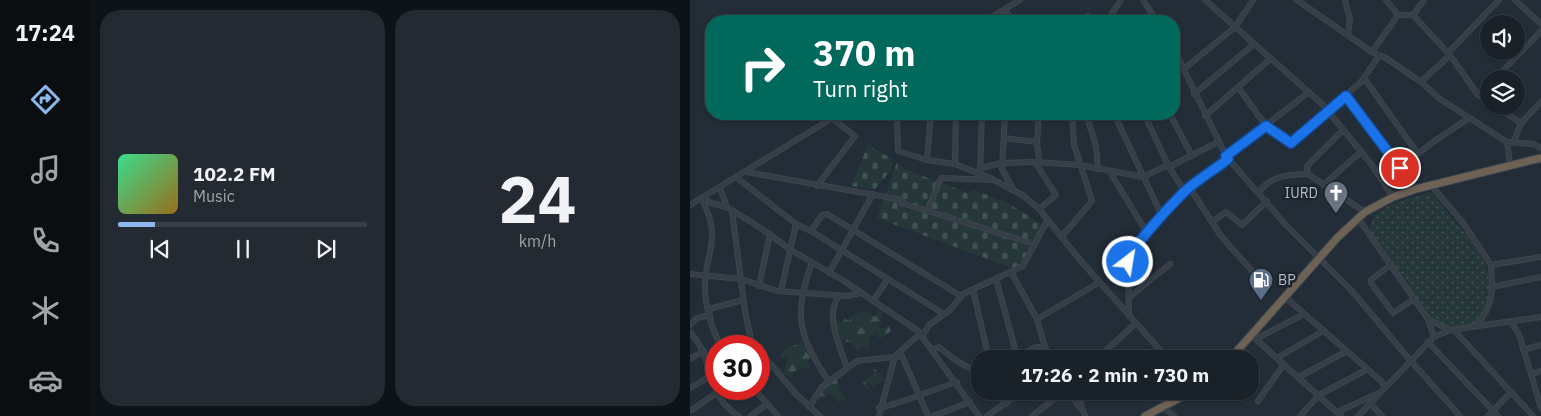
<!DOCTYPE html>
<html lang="en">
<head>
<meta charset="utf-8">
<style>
  :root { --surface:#1a2229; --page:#232a31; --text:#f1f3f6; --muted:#9fa4a8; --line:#383f46; --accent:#8cb8ee }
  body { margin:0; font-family:"IBM Plex Sans",sans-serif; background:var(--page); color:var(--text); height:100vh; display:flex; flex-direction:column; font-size:19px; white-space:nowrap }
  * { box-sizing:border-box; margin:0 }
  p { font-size:16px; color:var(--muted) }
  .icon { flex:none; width:28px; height:28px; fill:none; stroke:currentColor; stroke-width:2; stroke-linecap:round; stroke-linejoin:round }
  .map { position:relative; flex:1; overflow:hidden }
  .sheet { display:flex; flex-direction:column; gap:10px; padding:10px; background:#0e1317; width:600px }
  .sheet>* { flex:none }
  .banner { position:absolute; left:15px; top:15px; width:475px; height:105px; border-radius:20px; box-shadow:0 1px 4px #0004,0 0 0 1px var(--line); background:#00695c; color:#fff; overflow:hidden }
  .controls { position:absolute; left:790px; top:15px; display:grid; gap:10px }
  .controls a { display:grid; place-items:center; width:45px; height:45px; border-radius:50%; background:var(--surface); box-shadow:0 1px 4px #0004,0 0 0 1px var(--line); font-size:25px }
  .speed { position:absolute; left:15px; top:335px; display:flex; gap:10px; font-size:25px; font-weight:700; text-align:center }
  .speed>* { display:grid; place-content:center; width:65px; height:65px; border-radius:50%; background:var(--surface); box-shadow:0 1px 4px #0004,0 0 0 1px var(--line); line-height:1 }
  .speed .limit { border:8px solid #d22; background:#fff; color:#111 }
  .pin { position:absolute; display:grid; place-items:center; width:42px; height:42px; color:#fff; margin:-21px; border:2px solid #fff; border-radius:50%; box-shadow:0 1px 5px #0007 }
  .me { position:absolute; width:55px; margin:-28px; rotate:31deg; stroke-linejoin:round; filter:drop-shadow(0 0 4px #0008) }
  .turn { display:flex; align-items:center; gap:18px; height:105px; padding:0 25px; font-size:22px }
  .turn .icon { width:65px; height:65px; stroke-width:2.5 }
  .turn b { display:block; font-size:35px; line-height:42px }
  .sheet .widget { flex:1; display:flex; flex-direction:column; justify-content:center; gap:8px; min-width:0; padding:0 18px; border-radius:20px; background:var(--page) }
  .sheet .dial { align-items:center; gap:0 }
  .dial b { font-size:65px; line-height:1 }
  .song { display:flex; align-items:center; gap:15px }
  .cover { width:60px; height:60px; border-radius:8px; background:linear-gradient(135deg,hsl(150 70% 55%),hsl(40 70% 35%)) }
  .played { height:5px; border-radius:2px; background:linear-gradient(90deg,var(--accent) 15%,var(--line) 15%) }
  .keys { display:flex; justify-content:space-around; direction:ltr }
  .sheet .tiles { flex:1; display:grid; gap:10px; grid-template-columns:repeat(2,1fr) }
  .trip { position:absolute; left:281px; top:350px; width:288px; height:50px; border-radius:20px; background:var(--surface); box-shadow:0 1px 4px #0004,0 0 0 1px var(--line); font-weight:700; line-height:50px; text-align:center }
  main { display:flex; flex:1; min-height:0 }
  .tab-bar { display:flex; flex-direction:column; width:90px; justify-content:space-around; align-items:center; background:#0a0e10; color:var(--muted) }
  .tab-bar .icon { width:35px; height:35px }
  .tab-bar .current { color:var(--accent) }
  .tab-bar b { font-size:22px; color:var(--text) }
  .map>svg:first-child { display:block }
  .grass { fill:url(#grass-dots) }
  .forest { fill:url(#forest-firs) }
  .cemetery { fill:url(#cemetery-stones) }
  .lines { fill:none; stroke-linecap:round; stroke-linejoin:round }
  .minor-casing { stroke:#404851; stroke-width:6 }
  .highway-casing { stroke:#414a53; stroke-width:9 }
  .minor { stroke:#363f48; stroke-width:4.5 }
  .highway { stroke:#6d6254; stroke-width:7 }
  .route-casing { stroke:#114b97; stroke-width:12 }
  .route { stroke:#1a73e8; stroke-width:9 }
  .labels { text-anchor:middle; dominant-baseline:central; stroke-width:5; stroke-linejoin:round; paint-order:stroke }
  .poi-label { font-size:14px; fill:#b1bac4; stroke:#1c242d; text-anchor:end }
</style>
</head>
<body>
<main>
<nav class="tab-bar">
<b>17:24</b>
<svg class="icon current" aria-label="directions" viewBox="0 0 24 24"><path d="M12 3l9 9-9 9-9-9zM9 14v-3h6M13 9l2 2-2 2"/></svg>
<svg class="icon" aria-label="music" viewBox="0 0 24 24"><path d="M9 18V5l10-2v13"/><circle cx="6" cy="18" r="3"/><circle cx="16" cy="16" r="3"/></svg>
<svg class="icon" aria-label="phone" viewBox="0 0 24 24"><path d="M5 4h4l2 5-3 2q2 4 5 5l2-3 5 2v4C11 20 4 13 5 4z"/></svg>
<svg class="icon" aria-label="climate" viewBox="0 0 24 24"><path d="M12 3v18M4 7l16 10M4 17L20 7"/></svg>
<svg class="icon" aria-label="car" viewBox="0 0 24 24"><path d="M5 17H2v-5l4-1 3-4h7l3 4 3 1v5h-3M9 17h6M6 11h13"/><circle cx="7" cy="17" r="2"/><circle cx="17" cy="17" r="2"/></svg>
</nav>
<section class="sheet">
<div class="tiles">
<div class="widget">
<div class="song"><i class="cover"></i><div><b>102.2 FM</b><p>Music</p></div></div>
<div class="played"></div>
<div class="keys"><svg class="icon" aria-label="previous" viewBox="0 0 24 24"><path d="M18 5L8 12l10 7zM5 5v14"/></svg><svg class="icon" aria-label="pause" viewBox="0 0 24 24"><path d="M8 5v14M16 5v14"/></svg><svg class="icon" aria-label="next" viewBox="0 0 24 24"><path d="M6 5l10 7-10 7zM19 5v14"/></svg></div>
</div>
<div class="widget dial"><b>24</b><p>km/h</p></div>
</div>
</section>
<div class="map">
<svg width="851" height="416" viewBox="0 0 851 416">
  <defs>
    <pattern id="grass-dots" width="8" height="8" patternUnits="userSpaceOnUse" patternTransform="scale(1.25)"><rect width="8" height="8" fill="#253738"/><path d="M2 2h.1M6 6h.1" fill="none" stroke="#425253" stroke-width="1.8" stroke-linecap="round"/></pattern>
    <pattern id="forest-firs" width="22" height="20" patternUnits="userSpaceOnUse" patternTransform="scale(1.25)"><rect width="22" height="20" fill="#253738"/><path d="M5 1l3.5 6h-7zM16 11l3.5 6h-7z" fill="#425253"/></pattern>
    <pattern id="cemetery-stones" width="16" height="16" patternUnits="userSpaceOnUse" patternTransform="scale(1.25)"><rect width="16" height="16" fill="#253738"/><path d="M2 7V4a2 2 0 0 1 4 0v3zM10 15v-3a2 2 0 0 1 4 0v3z" fill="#425253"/></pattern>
  </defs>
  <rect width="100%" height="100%" fill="#232d37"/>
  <path class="grass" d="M743 193C766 229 811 258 798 307 796 313 788 320 784 325L760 328 738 318 685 242C683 236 679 229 681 223 685 206 728 194 743 193Z"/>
  <g class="forest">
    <path d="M189 309 193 310 190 328 192 329 199 325 201 331 191 338 187 337V333L179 337 178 344 180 345 177 349 175 345 167 350 160 342 152 341 145 324 155 319 159 321 163 315 174 311 186 317Z"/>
    <path d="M111 342 120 357 118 361 120 366 118 369 114 367 104 372 101 378 93 374 98 359 91 357 92 351Z"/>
    <path d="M183 369 187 371 186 374 190 372 191 375 196 379 184 386 177 383 176 384 180 387 176 390 173 383 185 372Z"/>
    <path d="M148 376V389L156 399 149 402 138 393 136 397 126 400C132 387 139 386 148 376Z"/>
  </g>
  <g class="cemetery">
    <path d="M178 145 202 159V169L185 189 161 186Z"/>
    <path d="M207 162 214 169 278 193 284 190 316 202 353 225 328 268 324 269 187 218Z"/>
  </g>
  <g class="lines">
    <defs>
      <g id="minor">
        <path d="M453 0 467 21"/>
        <path d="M515 0 632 104 682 165 703 197"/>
        <path d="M607 0 682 52 696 58 731 82 750 99 817 142 843 144 851 148"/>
        <path d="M655 0 660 20 658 35"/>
        <path d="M696 0 708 15"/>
        <path d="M825 0 851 24"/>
        <path d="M315 9 322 21"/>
        <path d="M723 15 760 55 788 95 799 102"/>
        <path d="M398 16 404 21"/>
        <path d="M295 21 330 0"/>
        <path d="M417 21 431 0"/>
        <path d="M484 49 536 156 595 224 661 290 720 360 770 416"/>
        <path d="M682 52 708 15H723L734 0"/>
        <path d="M758 53 809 0"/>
        <path d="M494 69 545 27 563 0"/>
        <path d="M674 78 728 154"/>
        <path d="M805 79 851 31"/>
        <path d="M731 82 760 55"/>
        <path d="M548 87 576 126 601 143 671 82 689 56"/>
        <path d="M504 94 563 45"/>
        <path d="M788 95 799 85"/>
        <path d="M655 96 726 189"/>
        <path d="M805 106 831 123"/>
        <path d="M207 114 208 151 237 160 265 164 300 178 334 196 349 209 390 260 478 359"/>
        <path d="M315 114 312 169 323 189"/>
        <path d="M396 114 406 146 408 169"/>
        <path d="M424 114 472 216"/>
        <path d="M454 114 478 165"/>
        <path d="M480 114 502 156"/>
        <path d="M515 116 580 59"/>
        <path d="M314 138 347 142"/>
        <path d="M824 141 831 123 851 102"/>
        <path d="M817 142 820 164"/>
        <path d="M536 156 619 92"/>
        <path d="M237 160 241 114"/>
        <path d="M345 162 366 195 349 209"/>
        <path d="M349 162 347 142 349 114"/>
        <path d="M265 164 266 114"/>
        <path d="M479 167 495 192"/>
        <path d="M290 168 313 163 345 162 390 165 453 177 478 165 479 167 528 142"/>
        <path d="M710 168 743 142 779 118"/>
        <path d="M290 170 292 114"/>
        <path d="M57 172C109 182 161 190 212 200V203L338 242"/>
        <path d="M420 172 457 233"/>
        <path d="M618 174 617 166 653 130"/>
        <path d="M47 178 106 224 121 231 254 314"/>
        <path d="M633 185 671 152"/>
        <path d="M741 185 773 223 801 265 851 257"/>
        <path d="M127 186 165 136 142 118"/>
        <path d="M30 188 37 207"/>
        <path d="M500 188 531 236 562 271"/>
        <path d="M569 192C582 175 597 175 618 174L675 212"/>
        <path d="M14 198 21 203 37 207 72 229 101 250 154 281 228 331 289 416"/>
        <path d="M12 199C31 238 18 245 15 282 14 303 21 328 31 346"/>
        <path d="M0 205 149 114"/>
        <path d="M42 211 55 311 61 339 65 346"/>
        <path d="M237 212 251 178 303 180"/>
        <path d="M668 218 738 319 744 337"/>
        <path d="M522 222 536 212 552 225 577 201"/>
        <path d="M121 231 132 215 137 214 271 296"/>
        <path d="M372 236 402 201 384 144 382 114"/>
        <path d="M122 262C103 317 108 334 139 382"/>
        <path d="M700 265 681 280V283L703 313 724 299"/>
        <path d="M321 272 347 319 355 347 362 359"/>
        <path d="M139 273 183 194"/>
        <path d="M0 274 51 279 87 291 157 296 171 293"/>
        <path d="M306 279 327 356"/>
        <path d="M69 286 80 234"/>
        <path d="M802 287 851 277"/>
        <path d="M283 290 299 359"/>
        <path d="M91 291 106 224"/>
        <path d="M149 296C134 315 150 346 157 368"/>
        <path d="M441 296 480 264"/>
        <path d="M595 297 691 381 695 387"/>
        <path d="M183 301 198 279"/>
        <path d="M19 309 53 300"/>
        <path d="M439 316 438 262 440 255 495 192 538 159"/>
        <path d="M347 319 410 282"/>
        <path d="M738 319 760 330"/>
        <path d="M821 322 829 334 851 408"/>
        <path d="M0 325 7 318 20 315"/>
        <path d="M785 326C804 308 803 289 801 265"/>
        <path d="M764 330 843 416"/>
        <path d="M0 332C25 358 15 397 49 416"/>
        <path d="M233 335 239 325 260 310 273 294 333 266 357 221"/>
        <path d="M561 335 651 416"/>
        <path d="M566 339 614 314"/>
        <path d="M738 342 808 416"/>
        <path d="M243 349 249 347 268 362 290 373"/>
        <path d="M69 350 106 394 130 416"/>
        <path d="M833 350 851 345"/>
        <path d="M587 358 633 331"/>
        <path d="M0 359 14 351"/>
        <path d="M322 359 346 347H355"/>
        <path d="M407 359 446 323"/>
        <path d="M462 359 472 352"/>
        <path d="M841 374 851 371"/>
        <path d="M609 377 655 352"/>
        <path d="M0 388 19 377"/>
        <path d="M64 389 88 416"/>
        <path d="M306 391 316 404"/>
        <path d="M377 391 391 409"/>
        <path d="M391 391V405L395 416"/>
        <path d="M568 401 594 364"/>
        <path d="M680 403 692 416"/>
        <path d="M119 407 132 387 167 361 212 356 238 416"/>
        <path d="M473 407 484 416"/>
        <path d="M189 408C216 402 241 390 267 382"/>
        <path d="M2 410 32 389"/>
        <path d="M647 412 689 393"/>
        <path d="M61 416 77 404"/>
        <path d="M189 416 205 356 231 333"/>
        <path d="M243 416 280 402"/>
        <path d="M297 416 333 391"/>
        <path d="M342 416 375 391"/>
        <path d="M610 416 629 395 676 370"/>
        <path d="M668 416 744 337 760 330 851 317"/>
        <path d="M798 416 821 392"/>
      </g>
      <g id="highway">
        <path d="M540 359 647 238 675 212 703 197 726 189 851 158"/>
        <path d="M455 416 503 391"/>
      </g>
    </defs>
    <use href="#minor" class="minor-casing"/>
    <use href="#highway" class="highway-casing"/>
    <use href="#minor" class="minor"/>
    <use href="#highway" class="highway"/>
  </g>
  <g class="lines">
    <defs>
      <path id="route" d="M438 262C439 249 483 203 494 192 507 180 524 170 538 159L536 156 576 126 601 143 656 96 710 168"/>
    </defs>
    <use href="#route" class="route-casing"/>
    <use href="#route" class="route"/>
  </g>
  <defs>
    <symbol id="church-pin" viewBox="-11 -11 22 30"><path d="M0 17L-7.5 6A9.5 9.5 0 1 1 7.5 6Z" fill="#6b7280" stroke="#1c242d"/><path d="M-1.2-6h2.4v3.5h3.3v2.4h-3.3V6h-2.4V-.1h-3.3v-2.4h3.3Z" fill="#fff"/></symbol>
    <symbol id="fuel-pin" viewBox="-11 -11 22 30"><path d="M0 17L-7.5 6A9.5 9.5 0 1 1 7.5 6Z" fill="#5c6f8a" stroke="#1c242d"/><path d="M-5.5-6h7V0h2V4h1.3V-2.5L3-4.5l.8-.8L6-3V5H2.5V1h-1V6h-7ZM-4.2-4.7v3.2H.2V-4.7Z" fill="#fff"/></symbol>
  </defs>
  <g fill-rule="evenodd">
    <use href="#church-pin" x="632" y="179" width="28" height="38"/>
    <use href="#fuel-pin" x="557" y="266" width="28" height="38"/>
  </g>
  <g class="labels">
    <g class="poi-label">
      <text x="628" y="193">IURD</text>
      <text x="588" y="280" text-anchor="start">BP</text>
    </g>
  </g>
</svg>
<div class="controls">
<a><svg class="icon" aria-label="sound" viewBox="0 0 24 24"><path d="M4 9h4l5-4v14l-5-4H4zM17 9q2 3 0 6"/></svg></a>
<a><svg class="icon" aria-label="layers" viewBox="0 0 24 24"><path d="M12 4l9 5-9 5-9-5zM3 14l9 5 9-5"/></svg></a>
</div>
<div class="speed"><div class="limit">30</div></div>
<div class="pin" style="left:710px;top:168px;background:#d93025"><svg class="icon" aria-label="arrive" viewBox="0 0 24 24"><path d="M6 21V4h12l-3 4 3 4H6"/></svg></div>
<svg class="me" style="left:438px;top:262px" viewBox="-20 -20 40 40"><circle r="17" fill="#1a73e8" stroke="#fff" stroke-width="3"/><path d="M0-11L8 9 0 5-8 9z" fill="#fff"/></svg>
<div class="trip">17:26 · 2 min · 730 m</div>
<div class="banner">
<div class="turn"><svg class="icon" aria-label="right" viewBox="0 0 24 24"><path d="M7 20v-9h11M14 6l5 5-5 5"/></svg><div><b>370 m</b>Turn right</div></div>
</div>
</div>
</main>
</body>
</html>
